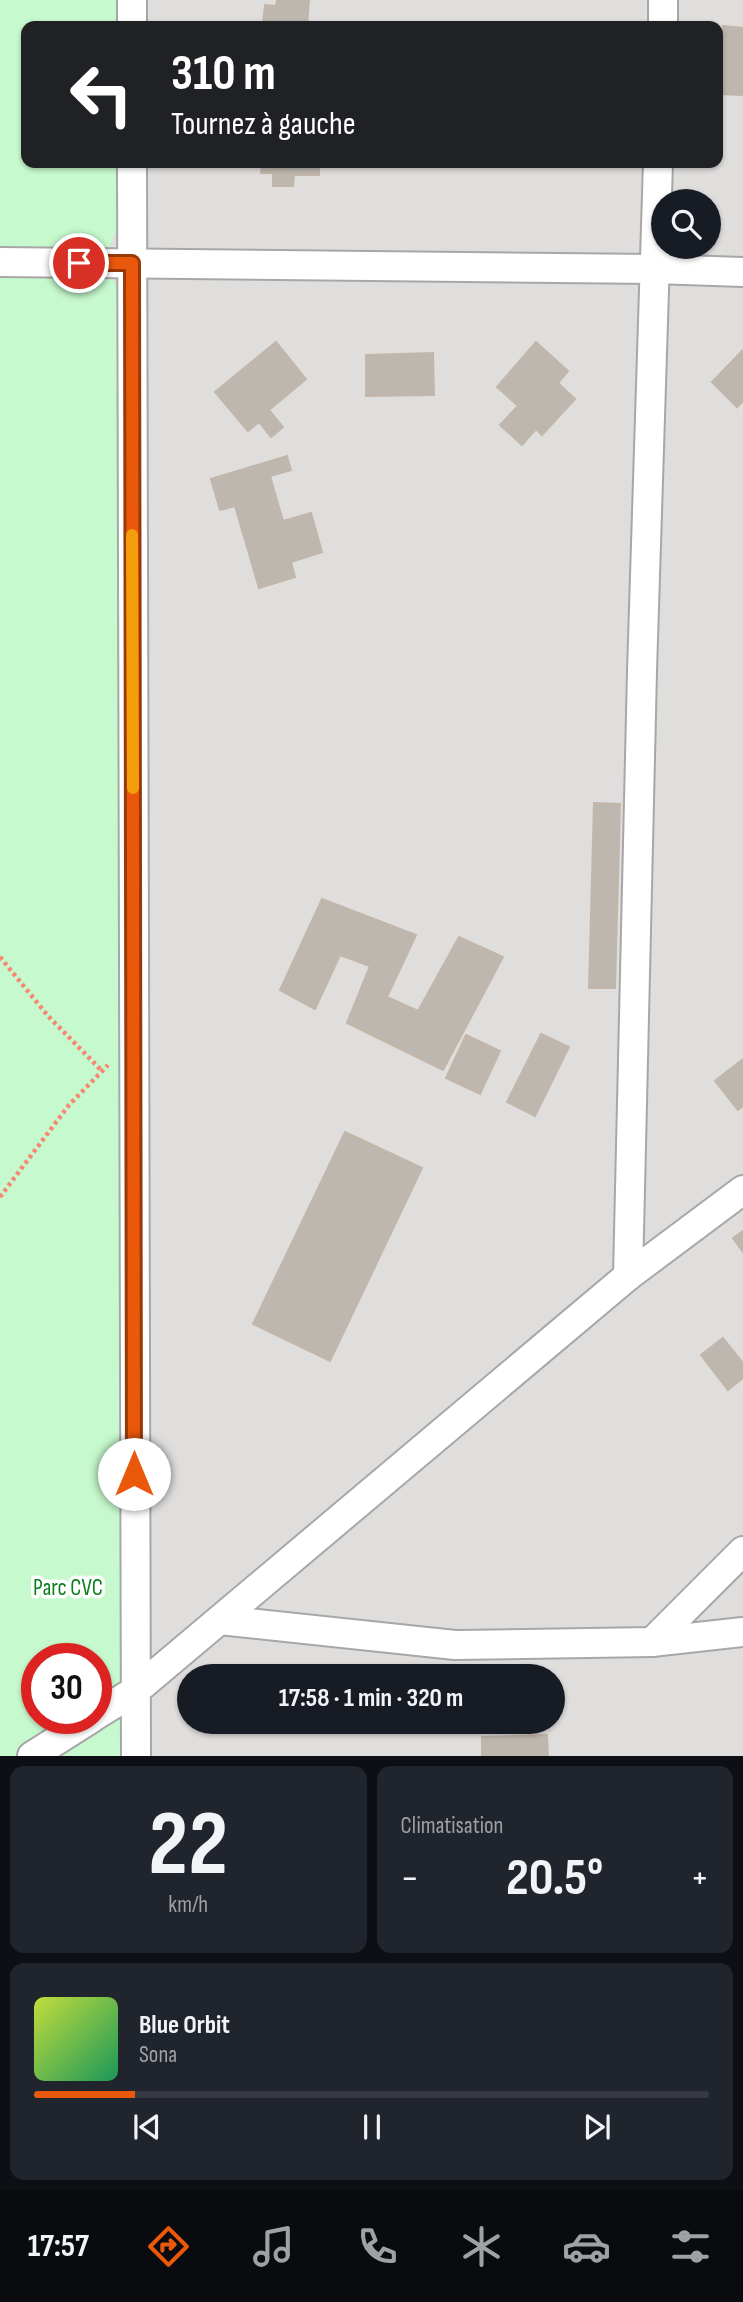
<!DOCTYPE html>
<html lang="fr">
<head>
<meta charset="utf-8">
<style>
  :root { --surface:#171b24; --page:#20242c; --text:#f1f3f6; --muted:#9ea1a6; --line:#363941; --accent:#ea580c }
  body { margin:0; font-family:"Sofia Sans Condensed",sans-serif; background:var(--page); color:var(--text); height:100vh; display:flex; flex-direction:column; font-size:26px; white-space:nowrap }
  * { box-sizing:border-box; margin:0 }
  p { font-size:23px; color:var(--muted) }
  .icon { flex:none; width:38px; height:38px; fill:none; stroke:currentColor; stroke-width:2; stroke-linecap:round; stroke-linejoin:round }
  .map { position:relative; height:1756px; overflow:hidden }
  .details { display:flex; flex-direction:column; gap:10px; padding:10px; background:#0d0f14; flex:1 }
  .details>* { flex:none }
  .hud { position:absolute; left:21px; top:21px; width:702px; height:147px; border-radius:14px; box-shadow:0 2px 5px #0004; background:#202124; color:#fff; overflow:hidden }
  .buttons { position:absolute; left:651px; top:189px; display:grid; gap:14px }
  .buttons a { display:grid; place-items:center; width:70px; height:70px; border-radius:50%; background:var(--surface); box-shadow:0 2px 5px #0004; font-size:35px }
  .speed { position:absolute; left:21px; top:1643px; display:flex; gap:14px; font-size:35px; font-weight:700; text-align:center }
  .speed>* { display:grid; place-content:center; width:91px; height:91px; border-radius:50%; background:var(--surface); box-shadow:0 2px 5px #0004; line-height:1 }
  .speed .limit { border:10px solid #d22; background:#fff; color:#111 }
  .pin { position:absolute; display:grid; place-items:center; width:60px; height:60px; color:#fff; margin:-30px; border:4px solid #fff; border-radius:50%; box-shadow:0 2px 7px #0007 }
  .me { position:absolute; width:77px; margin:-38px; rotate:0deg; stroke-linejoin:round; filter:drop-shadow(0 0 5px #0008) }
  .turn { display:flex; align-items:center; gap:24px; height:147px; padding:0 35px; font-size:32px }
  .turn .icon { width:91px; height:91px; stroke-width:2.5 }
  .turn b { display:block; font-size:49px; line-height:60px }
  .big { font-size:52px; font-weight:700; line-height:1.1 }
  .details .card { flex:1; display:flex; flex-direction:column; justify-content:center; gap:10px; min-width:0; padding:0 24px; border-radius:14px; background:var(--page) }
  .details .dial { align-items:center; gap:0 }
  .dial b { font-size:91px; line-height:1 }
  .song { display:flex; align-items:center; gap:21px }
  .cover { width:84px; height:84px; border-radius:10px; background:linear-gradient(135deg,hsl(70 70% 55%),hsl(150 70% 35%)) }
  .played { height:7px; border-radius:4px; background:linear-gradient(90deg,var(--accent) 15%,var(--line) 15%) }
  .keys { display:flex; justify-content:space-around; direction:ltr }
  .heat { display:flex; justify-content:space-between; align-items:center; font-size:38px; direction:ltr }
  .details .tiles { flex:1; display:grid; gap:10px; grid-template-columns:1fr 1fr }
  .card:last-child { grid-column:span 2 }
  .trip { position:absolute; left:177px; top:1664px; width:388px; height:70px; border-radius:35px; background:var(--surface); box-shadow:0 2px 5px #0004; font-weight:700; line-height:70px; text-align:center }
  .dock { display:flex; height:112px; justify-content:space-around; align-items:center; background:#090b0e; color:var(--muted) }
  .dock .icon { width:49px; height:49px }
  .dock .current { color:var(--accent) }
  .dock b { font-size:32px; color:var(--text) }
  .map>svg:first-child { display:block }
  .residential { fill:#dfdedd; fill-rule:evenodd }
  .park { fill:#c6f9cd; fill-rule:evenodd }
  .building { fill:#beb7b0; stroke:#c2b6aa; stroke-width:2 }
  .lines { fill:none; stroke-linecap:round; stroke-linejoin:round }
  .minor-casing { stroke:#a7a7a7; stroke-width:32 }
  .path { stroke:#f88771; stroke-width:4.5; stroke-dasharray:3.5 3.5; stroke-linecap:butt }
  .minor { stroke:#fff; stroke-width:28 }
  .route-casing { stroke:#983908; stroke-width:18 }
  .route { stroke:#ea580c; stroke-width:12 }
  .slow { stroke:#f59e0b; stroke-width:12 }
  .labels { text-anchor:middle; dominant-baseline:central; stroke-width:7; stroke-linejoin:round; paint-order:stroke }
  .park-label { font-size:23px; fill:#0d801e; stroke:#fff }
</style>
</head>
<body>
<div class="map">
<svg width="743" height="1756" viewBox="0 0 743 1756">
  <rect width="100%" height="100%" fill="#f1eee7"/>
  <path class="residential" d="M0 0H743V1756H0ZM26 26H718V163H26ZM663 201H709V247H663ZM37 1659H96V1718H37ZM189 1676H553V1722H189Z"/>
  <path class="park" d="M0 0H141V26H26V163H142V168L103 263 132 312 135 1691 120 1756H0ZM37 1659H96V1718H37Z"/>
  <g class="building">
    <path d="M277 0H309L307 26H279V24L263 23 265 5 276 6Z"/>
    <path d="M723 26 743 28V95L719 94Z"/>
    <path d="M262 163H319V175H294L293 186H273V173H261Z"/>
    <path d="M276 342 306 379 269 410 283 427 271 437 259 422 248 431 215 392Z"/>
    <path d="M536 342 568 371 558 383 575 399 542 435 536 429 522 445 500 425 518 406 497 387Z"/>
    <path d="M743 350V401L737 407 712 382Z"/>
    <path d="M433 353 434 395 366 396V355Z"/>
    <path d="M287 456 291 470 270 476 283 521 311 513 322 552 291 562 295 577 259 588 235 506 220 510 211 479Z"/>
    <path d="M594 803 620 804 615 988H589Z"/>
    <path d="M322 899 416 935 387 997 418 1011 459 937 503 957 443 1070 347 1023 370 966 340 955 315 1009 280 990Z"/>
    <path d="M541 1034 569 1047 535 1116 507 1102Z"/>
    <path d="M466 1035 500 1051 480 1094 446 1078Z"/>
    <path d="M743 1059V1106L738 1110 715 1081Z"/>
    <path d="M345 1132 422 1168 330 1361 253 1324Z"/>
    <path d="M743 1231V1252L733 1238Z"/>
    <path d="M723 1338 743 1363V1378L728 1390 701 1355Z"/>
    <path d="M547 1735 548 1756H482V1737Z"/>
  </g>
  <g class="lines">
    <defs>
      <g id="minor">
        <path d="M132 26V0"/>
        <path d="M663 26V0"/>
        <path d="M132 163 136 1756"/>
        <path d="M0 262 654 269 743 272"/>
        <path d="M628 1276 642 671 658 163"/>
        <path d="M220 1620 455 1645 652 1642 743 1632"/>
        <path d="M652 1642 743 1551"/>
        <path d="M96 1715 135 1691 628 1276 743 1190"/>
        <path d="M32 1756 92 1718"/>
      </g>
    </defs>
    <use href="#minor" class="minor-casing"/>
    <g class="path">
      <path d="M0 957 48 1016 102 1071"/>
      <path d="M0 1197 69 1105 108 1065"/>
    </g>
    <use href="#minor" class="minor"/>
  </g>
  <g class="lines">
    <defs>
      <path id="route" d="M79 263H132L134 1474"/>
    </defs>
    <use href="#route" class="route-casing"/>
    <use href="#route" class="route"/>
    <path class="slow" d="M132 535 133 788"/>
  </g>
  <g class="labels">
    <g class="park-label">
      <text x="68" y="1588">Parc CVC</text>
    </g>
  </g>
</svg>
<div class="buttons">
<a><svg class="icon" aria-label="search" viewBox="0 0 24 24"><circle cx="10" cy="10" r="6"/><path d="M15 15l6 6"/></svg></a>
</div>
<div class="speed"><div class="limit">30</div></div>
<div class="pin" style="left:79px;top:263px;background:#d93025"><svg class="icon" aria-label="arrive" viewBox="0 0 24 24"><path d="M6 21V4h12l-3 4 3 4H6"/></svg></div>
<svg class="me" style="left:134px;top:1474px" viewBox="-20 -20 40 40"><circle r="19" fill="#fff"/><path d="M0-13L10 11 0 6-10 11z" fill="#ea580c"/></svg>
<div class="trip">17:58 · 1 min · 320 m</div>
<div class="hud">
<div class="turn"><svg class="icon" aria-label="left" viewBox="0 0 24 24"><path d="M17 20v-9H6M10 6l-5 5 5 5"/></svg><div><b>310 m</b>Tournez à gauche</div></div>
</div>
</div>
<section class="details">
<div class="tiles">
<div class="card dial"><b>22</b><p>km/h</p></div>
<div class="card"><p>Climatisation</p>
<div class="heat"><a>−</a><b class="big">20.5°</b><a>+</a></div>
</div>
<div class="card">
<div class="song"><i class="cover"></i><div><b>Blue Orbit</b><p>Sona</p></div></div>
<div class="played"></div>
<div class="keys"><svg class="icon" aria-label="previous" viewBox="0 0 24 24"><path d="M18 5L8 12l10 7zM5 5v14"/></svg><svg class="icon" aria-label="pause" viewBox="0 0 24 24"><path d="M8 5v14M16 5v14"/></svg><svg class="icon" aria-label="next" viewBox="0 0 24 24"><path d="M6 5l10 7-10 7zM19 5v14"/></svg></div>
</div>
</div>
</section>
<nav class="dock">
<b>17:57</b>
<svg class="icon current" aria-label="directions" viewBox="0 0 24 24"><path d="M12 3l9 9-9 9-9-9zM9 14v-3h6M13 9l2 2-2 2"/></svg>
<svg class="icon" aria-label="music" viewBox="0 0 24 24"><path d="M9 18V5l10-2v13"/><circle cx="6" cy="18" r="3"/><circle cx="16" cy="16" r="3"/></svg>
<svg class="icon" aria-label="phone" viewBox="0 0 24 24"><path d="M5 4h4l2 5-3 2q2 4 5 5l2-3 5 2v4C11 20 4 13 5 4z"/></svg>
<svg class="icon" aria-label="climate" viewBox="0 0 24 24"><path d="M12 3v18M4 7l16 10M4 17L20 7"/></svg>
<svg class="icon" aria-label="car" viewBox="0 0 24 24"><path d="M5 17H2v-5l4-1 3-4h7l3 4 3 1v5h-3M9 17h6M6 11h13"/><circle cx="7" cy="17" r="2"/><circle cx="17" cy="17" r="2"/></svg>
<svg class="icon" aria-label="filters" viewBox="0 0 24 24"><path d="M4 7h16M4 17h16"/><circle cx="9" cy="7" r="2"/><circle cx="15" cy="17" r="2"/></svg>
</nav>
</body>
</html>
